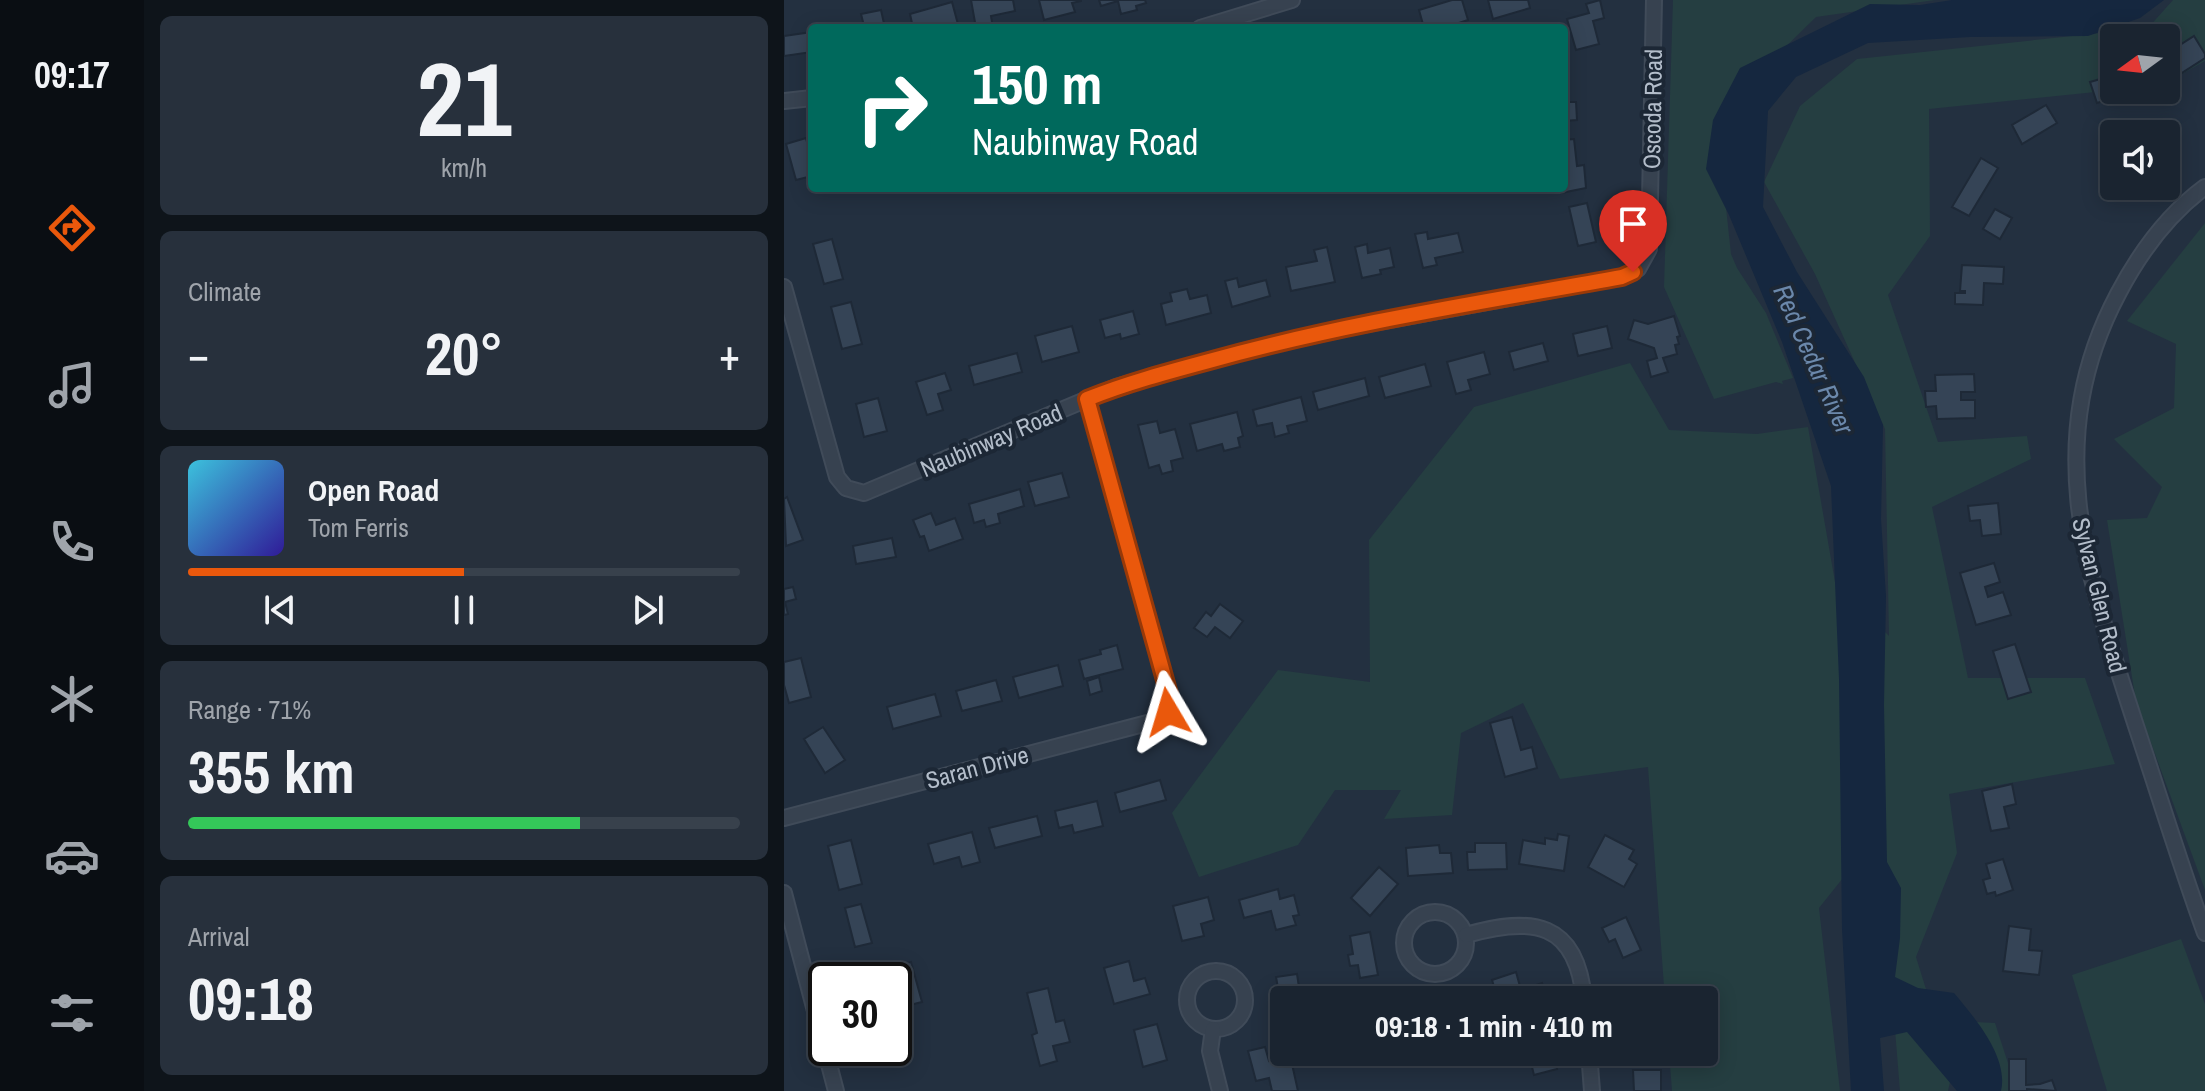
<!DOCTYPE html>
<html lang="en">
<head>
<meta charset="utf-8">
<style>
  :root { --surface:#1a2430; --page:#27303c; --text:#f1f3f6; --muted:#9fa4ab; --line:#38414c; --accent:#ea580c }
  body { margin:0; font-family:"Archivo Narrow",sans-serif; background:var(--page); color:var(--text); height:100vh; display:flex; flex-direction:column; font-size:30px; white-space:nowrap }
  * { box-sizing:border-box; margin:0 }
  p { font-size:26px; color:var(--muted) }
  .icon { flex:none; width:44px; height:44px; fill:none; stroke:currentColor; stroke-width:2; stroke-linecap:round; stroke-linejoin:round }
  .map { position:relative; flex:1; overflow:hidden }
  .sheet { display:flex; flex-direction:column; gap:16px; padding:16px; background:#0e141a; width:640px }
  .sheet>* { flex:none }
  .guide { position:absolute; left:24px; top:24px; width:760px; height:168px; border-radius:8px; box-shadow:0 4px 20px #0003,0 0 0 2px var(--line); background:#00695c; color:#fff; overflow:hidden }
  .needle { width:52px; rotate:255deg }
  .fabs { position:absolute; left:1316px; top:24px; display:grid; gap:16px }
  .fabs a { display:grid; place-items:center; width:80px; height:80px; border-radius:8px; background:var(--surface); box-shadow:0 4px 20px #0003,0 0 0 2px var(--line); font-size:40px }
  .speed { position:absolute; left:24px; top:962px; display:flex; gap:16px; font-size:40px; font-weight:700; text-align:center }
  .speed>* { display:grid; place-content:center; width:104px; height:104px; border-radius:50%; background:var(--surface); box-shadow:0 4px 20px #0003,0 0 0 2px var(--line); line-height:1 }
  .speed .limit { border:4px solid #111; border-radius:12px; background:#fff; color:#111 }
  .pin { position:absolute; display:grid; place-items:center; width:68px; height:68px; color:#fff; margin:-82px -34px; border-radius:50% 50% 50% 0; rotate:-45deg; box-shadow:0 0 8px #0007 }
  .pin .icon { rotate:45deg }
  .me { position:absolute; width:88px; margin:-44px; rotate:353deg; stroke-linejoin:round; filter:drop-shadow(0 0 6px #0008) }
  .turn { display:flex; align-items:center; gap:28px; height:168px; padding:0 32px; font-size:36px }
  .turn .icon { width:104px; height:104px; stroke-width:2.5 }
  .turn b { display:block; font-size:56px; line-height:68px }
  .big { font-size:60px; font-weight:700; line-height:1.1 }
  .sheet .tile { flex:1; display:flex; flex-direction:column; justify-content:center; gap:12px; min-width:0; padding:0 28px; border-radius:12px; background:var(--page) }
  .sheet .dial { align-items:center; gap:0 }
  .dial b { font-size:104px; line-height:1 }
  .song { display:flex; align-items:center; gap:24px }
  .cover { width:96px; height:96px; border-radius:12px; background:linear-gradient(135deg,hsl(190 70% 55%),hsl(250 70% 35%)) }
  .played { height:8px; border-radius:4px; background:linear-gradient(90deg,var(--accent) 50%,var(--line) 50%) }
  .keys { display:flex; justify-content:space-around; direction:ltr }
  .heat { display:flex; justify-content:space-between; align-items:center; font-size:44px; direction:ltr }
  .charge { height:12px; border-radius:6px; background:linear-gradient(90deg,#34c759 71%,var(--line) 0) }
  .trip { position:absolute; left:486px; top:986px; width:448px; height:80px; border-radius:8px; background:var(--surface); box-shadow:0 4px 20px #0003,0 0 0 2px var(--line); font-weight:700; line-height:80px; text-align:center }
  main { display:flex; flex:1; min-height:0 }
  .dock { display:flex; flex-direction:column; width:144px; justify-content:space-around; align-items:center; background:#0a0e13; color:var(--muted) }
  .dock .icon { width:56px; height:56px }
  .dock .selected { color:var(--accent) }
  .dock b { font-size:36px; color:var(--text) }
  .map>svg:first-child { display:block }
  .green { fill:#253e41 }
  .water { fill:#15273f }
  .building { fill:#354456; stroke:#1e2937; stroke-width:2 }
  .lines { fill:none; stroke-linecap:round; stroke-linejoin:round }
  .street-casing { stroke:#404b59; stroke-width:18 }
  .street { stroke:#374250; stroke-width:14 }
  .route-casing { stroke:#983908; stroke-width:20 }
  .route { stroke:#ea580c; stroke-width:14 }
  .labels { text-anchor:middle; dominant-baseline:central; stroke-width:8; stroke-linejoin:round; paint-order:stroke }
  .street-label { font-size:24px; fill:#b3bdca; stroke:#1c2735 }
  .water-label { font-size:26px; font-style:italic; fill:#6b88ab; stroke:#1c2735 }
</style>
</head>
<body>
<main>
<nav class="dock">
<b>09:17</b>
<svg class="icon selected" aria-label="directions" viewBox="0 0 24 24"><path d="M12 3l9 9-9 9-9-9zM9 14v-3h6M13 9l2 2-2 2"/></svg>
<svg class="icon" aria-label="music" viewBox="0 0 24 24"><path d="M9 18V5l10-2v13"/><circle cx="6" cy="18" r="3"/><circle cx="16" cy="16" r="3"/></svg>
<svg class="icon" aria-label="phone" viewBox="0 0 24 24"><path d="M5 4h4l2 5-3 2q2 4 5 5l2-3 5 2v4C11 20 4 13 5 4z"/></svg>
<svg class="icon" aria-label="climate" viewBox="0 0 24 24"><path d="M12 3v18M4 7l16 10M4 17L20 7"/></svg>
<svg class="icon" aria-label="car" viewBox="0 0 24 24"><path d="M5 17H2v-5l4-1 3-4h7l3 4 3 1v5h-3M9 17h6M6 11h13"/><circle cx="7" cy="17" r="2"/><circle cx="17" cy="17" r="2"/></svg>
<svg class="icon" aria-label="filters" viewBox="0 0 24 24"><path d="M4 7h16M4 17h16"/><circle cx="9" cy="7" r="2"/><circle cx="15" cy="17" r="2"/></svg>
</nav>
<section class="sheet">
<div class="tile dial"><b>21</b><p>km/h</p></div>
<div class="tile"><p>Climate</p>
<div class="heat"><a>−</a><b class="big">20°</b><a>+</a></div>
</div>
<div class="tile">
<div class="song"><i class="cover"></i><div><b>Open Road</b><p>Tom Ferris</p></div></div>
<div class="played"></div>
<div class="keys"><svg class="icon" aria-label="previous" viewBox="0 0 24 24"><path d="M18 5L8 12l10 7zM5 5v14"/></svg><svg class="icon" aria-label="pause" viewBox="0 0 24 24"><path d="M8 5v14M16 5v14"/></svg><svg class="icon" aria-label="next" viewBox="0 0 24 24"><path d="M6 5l10 7-10 7zM19 5v14"/></svg></div>
</div>
<div class="tile"><p>Range · 71%</p><b class="big">355 km</b><div class="charge"></div></div>
<div class="tile"><p>Arrival</p><b class="big">09:18</b></div>
</section>
<div class="map">
<svg width="1421" height="1091" viewBox="0 0 1421 1091">
  <rect width="100%" height="100%" fill="#233040"/>
  <g class="green">
    <path d="M889 0H1151L1032 17 932 115 947 254 953 268 982 313 1009 378 998 381 999 384 992 382 930 399 880 287Z"/>
    <path d="M1389 0H1421V61L1382 83V38H1330L1331 90 1145 109 1146 236 1104 295 1154 442 1243 436 1247 459 1148 507 1184 678H1301L1331 764 1165 794 1173 853 1132 957 1168 1073 1164 1091H1116L1095 833 1035 908 1056 1091H888L885 1052H920V1000H881L864 767 776 779 739 703 677 733 668 815 600 819 617 790H551L514 845 415 877 388 813 494 670 586 682 585 540 690 407 846 363 885 430 973 434 1024 427 1051 582 1105 636 1101 429 1031 274 980 182 1016 106 1073 59 1364 28Z"/>
    <path d="M1421 223V890L1352 702 1323 520 1363 518 1378 487 1330 439 1390 408 1392 344 1343 321Z"/>
    <path d="M1397 939 1421 1004V1091H1323L1288 975Z"/>
    <path d="M1191 1022 1211 1023 1233 1091H1207Z"/>
  </g>
  <path class="water" d="M1168 0H1380L1356 18 1304 36 1186 37 1084 43 1012 77 984 111 979 207 1013 272 1080 377 1099 425 1097 519 1102 596 1100 705 1103 862 1117 888 1116 938 1111 977 1134 988 1170 993C1190 1017 1225 1057 1217 1091H1173L1123 1032 1096 1038 1100 1091H1067L1058 929 1055 679 1047 486 998 342 945 215 922 169 929 120 956 68 1086 4 1136 5Z"/>
  <g class="building">
    <path d="M187 0H229L231 11 207 16 209 28H192Z"/>
    <path d="M255 0H297V1L288 3 291 12 260 20Z"/>
    <path d="M315 0H361L362 3 352 6 353 10 337 14 334 1 317 6Z"/>
    <path d="M668 0H678L684 20 672 24 673 28H640L635 10Z"/>
    <path d="M704 0H744L746 8 709 19Z"/>
    <path d="M816 0 820 18 809 21 815 44 792 50 783 19 805 13 802 4Z"/>
    <path d="M168 2 175 28H129L126 14Z"/>
    <path d="M97 10 101 28H70L80 26 77 14Z"/>
    <path d="M28 32V52L0 56V36Z"/>
    <path d="M1410 36 1421 54V58L1393 76 1382 58V54Z"/>
    <path d="M780 75H782L784 102H792L793 120 780 121Z"/>
    <path d="M1330 75V90H1356V94L1331 97 1313 103 1306 82Z"/>
    <path d="M1262 105 1273 123 1238 144 1228 125Z"/>
    <path d="M22 138 28 162V176L12 180 2 144Z"/>
    <path d="M790 139 793 166 800 165 802 188 777 193V188H780V140Z"/>
    <path d="M1197 158 1214 168 1185 216 1168 207Z"/>
    <path d="M803 203 812 242 794 246 785 207Z"/>
    <path d="M1211 209 1228 218 1216 239 1199 229Z"/>
    <path d="M643 232 644 239 674 233 679 252 651 258 653 265 639 268 631 234Z"/>
    <path d="M48 239 59 279 40 284 29 244Z"/>
    <path d="M583 244 584 253 606 248 610 267 596 270 597 274 578 278 571 247Z"/>
    <path d="M543 247 551 282 507 291 502 267 533 261 530 250Z"/>
    <path d="M1178 265 1220 267 1219 284 1200 283 1199 305 1171 304V293H1181V291H1176Z"/>
    <path d="M453 278 455 287 482 280 486 296 448 307 441 281Z"/>
    <path d="M403 289 406 299 423 295 427 313 382 325 377 304 388 301 386 293Z"/>
    <path d="M67 302 78 344 58 349 47 307Z"/>
    <path d="M349 311 355 334 337 339 336 334 321 338 316 320Z"/>
    <path d="M890 316 896 336 893 337 895 344 891 345 893 354 879 358 884 372 867 377 863 361 873 358 870 348 844 339 850 320 864 324Z"/>
    <path d="M288 326 295 352 258 362 251 336Z"/>
    <path d="M823 326 828 348 794 356 789 334Z"/>
    <path d="M759 343 764 361 730 370 725 352Z"/>
    <path d="M700 352 706 374 684 380 687 390 672 394 663 362Z"/>
    <path d="M233 353 238 372 190 385 185 366Z"/>
    <path d="M641 364 647 386 601 398 595 377Z"/>
    <path d="M161 373 167 390 154 394 159 410 143 415 132 382Z"/>
    <path d="M1190 374 1191 392H1177V400H1191V418L1153 419 1152 406 1142 407 1141 391H1152L1151 375Z"/>
    <path d="M581 378 585 396 534 410 529 392Z"/>
    <path d="M517 397 523 421 503 426 505 433 491 437 488 423 473 426 469 410Z"/>
    <path d="M94 398 103 431 80 437 72 404Z"/>
    <path d="M453 412 459 436 454 438 456 447 440 451 438 444 413 451 406 424Z"/>
    <path d="M373 421 376 433 391 429 399 458 387 461 389 471 378 474 375 465 365 468 354 425Z"/>
    <path d="M278 473 285 497 251 506 244 482Z"/>
    <path d="M236 489 240 506 214 514 216 523 202 527 200 520 190 523 185 504Z"/>
    <path d="M3 497 19 540 2 546 0 499Z"/>
    <path d="M1214 503 1217 534 1198 536 1196 520 1186 521 1184 506Z"/>
    <path d="M147 513 152 525 171 518 179 539 145 551 140 536 136 537 129 520Z"/>
    <path d="M108 538 112 557 72 564 69 546Z"/>
    <path d="M1210 563 1216 582 1201 587 1204 597 1219 592 1227 615 1192 625 1176 573Z"/>
    <path d="M9 587 12 599 1 602 4 614 0 615V589Z"/>
    <path d="M436 604 459 621 446 638 431 627 423 637 410 628 422 612 427 616Z"/>
    <path d="M1231 644 1247 692 1224 699 1209 651Z"/>
    <path d="M333 645 339 669 300 679 295 660 317 654 316 650Z"/>
    <path d="M17 658 27 697 5 703 0 685V662Z"/>
    <path d="M274 665 279 686 235 698 229 677Z"/>
    <path d="M315 677 318 691 306 695 303 681Z"/>
    <path d="M212 680 218 701 178 711 172 691Z"/>
    <path d="M151 694 157 716 109 729 103 707Z"/>
    <path d="M728 717 737 750 748 747 753 768 721 777 706 723Z"/>
    <path d="M39 727 61 760 41 773 20 739Z"/>
    <path d="M376 780 382 800 336 812 331 793Z"/>
    <path d="M1228 784 1232 804 1220 807 1225 828 1207 831 1198 791Z"/>
    <path d="M313 801 319 826 290 833 288 825 275 828 271 811Z"/>
    <path d="M253 816 258 836 211 848 205 828Z"/>
    <path d="M188 832 196 862 178 867 175 857 150 864 144 844Z"/>
    <path d="M774 834 785 836 780 871 735 864 739 840 761 844V838L773 840Z"/>
    <path d="M821 835 850 850 845 859 853 864 840 887 804 867Z"/>
    <path d="M67 840 78 884 55 890 44 846Z"/>
    <path d="M691 843H722L723 869 684 870 683 852H691Z"/>
    <path d="M655 845 656 853H667L669 873 624 876 622 848Z"/>
    <path d="M1219 859 1229 890 1212 896 1211 892 1203 894 1199 880 1206 878 1202 864Z"/>
    <path d="M595 867 614 884 586 916 567 898Z"/>
    <path d="M494 889 496 899 510 895 515 915 509 916 512 925 492 930 487 911 460 918 455 900Z"/>
    <path d="M424 897 430 920 417 924 420 936 398 941 389 906Z"/>
    <path d="M77 904 88 943 71 947 61 908Z"/>
    <path d="M842 917 857 950 839 958 831 939 825 942 818 928Z"/>
    <path d="M1225 926 1247 929 1245 950 1258 951 1255 975 1219 971Z"/>
    <path d="M586 932 594 975 576 978 574 965 566 966 564 955 569 954 566 936Z"/>
    <path d="M345 961 350 981 361 978 366 994 330 1004 320 968Z"/>
    <path d="M127 962 138 1002 118 1007 108 967Z"/>
    <path d="M732 972 737 990 758 983 763 999 714 1000 708 980Z"/>
    <path d="M513 974 517 1000H500V1004L497 1005 492 977Z"/>
    <path d="M264 988 272 1022 280 1020 286 1042 269 1046 273 1061 256 1066 248 1035 253 1033 243 993Z"/>
    <path d="M373 1024 383 1060 359 1067 350 1030Z"/>
    <path d="M481 1047 485 1061 506 1055 514 1091H488L485 1078 472 1081 464 1051Z"/>
    <path d="M738 1052H768L773 1069 750 1075 745 1055 739 1057Z"/>
    <path d="M1225 1059H1242V1085L1256 1084 1268 1080 1272 1091 1243 1089V1091H1225Z"/>
    <path d="M849 1070H877V1091H850Z"/>
  </g>
  <g class="lines">
    <defs>
      <g id="street">
        <path d="M416 28 508 0"/>
        <path d="M0 101 28 98"/>
        <path d="M1421 187C1383 215 1356 252 1334 294 1255 443 1304 577 1352 726 1375 795 1396 864 1421 933"/>
        <path d="M0 287 53 477 62 488 80 493 332 387 389 371 472 348 568 327 838 277 854 269 865 249 870 0"/>
        <path d="M0 818 371 721 384 712 386 698 303 399"/>
        <path d="M0 893 52 1091"/>
        <circle cx="651" cy="943" r="31"/>
        <path d="M682 935C748 916 793 921 800 1000"/>
        <circle cx="432" cy="1000" r="29"/>
        <path d="M429 1029 426 1051 436 1091"/>
        <path d="M805 1052 808 1091"/>
      </g>
    </defs>
    <use href="#street" class="street-casing"/>
    <use href="#street" class="street"/>
  </g>
  <g class="lines">
    <defs>
      <path id="route" d="M384 712 386 698 303 399C343 383 384 372 425 361 561 323 700 302 838 277L849 272"/>
    </defs>
    <use href="#route" class="route-casing"/>
    <use href="#route" class="route"/>
  </g>
  <g class="labels">
    <g class="street-label">
      <text transform="translate(868 109) rotate(-89)">Oscoda Road</text>
      <text transform="translate(207 440) rotate(-23)">Naubinway Road</text>
      <text transform="translate(1316 595) rotate(76)">Sylvan Glen Road</text>
      <text transform="translate(193 767) rotate(-15)">Saran Drive</text>
    </g>
    <g class="water-label">
      <text transform="translate(1030 359) rotate(66)">Red Cedar River</text>
    </g>
  </g>
</svg>
<div class="fabs">
<a><svg class="needle" viewBox="-14 -14 28 28"><path d="M0-13l5 13h-10z" fill="#e53935"/><path d="M0 13l5-13h-10z" fill="#9fa4ab"/></svg></a>
<a><svg class="icon" aria-label="sound" viewBox="0 0 24 24"><path d="M4 9h4l5-4v14l-5-4H4zM17 9q2 3 0 6"/></svg></a>
</div>
<div class="speed"><div class="limit">30</div></div>
<div class="pin" style="left:849px;top:272px;background:#d93025"><svg class="icon" aria-label="arrive" viewBox="0 0 24 24"><path d="M6 21V4h12l-3 4 3 4H6"/></svg></div>
<svg class="me" style="left:384px;top:712px" viewBox="-20 -20 40 40"><path d="M0-17L14 15 0 8-14 15z" fill="#ea580c" stroke="#fff" stroke-width="4"/></svg>
<div class="trip">09:18 · 1 min · 410 m</div>
<div class="guide">
<div class="turn"><svg class="icon" aria-label="right" viewBox="0 0 24 24"><path d="M7 20v-9h11M14 6l5 5-5 5"/></svg><div><b>150 m</b>Naubinway Road</div></div>
</div>
</div>
</main>
</body>
</html>
